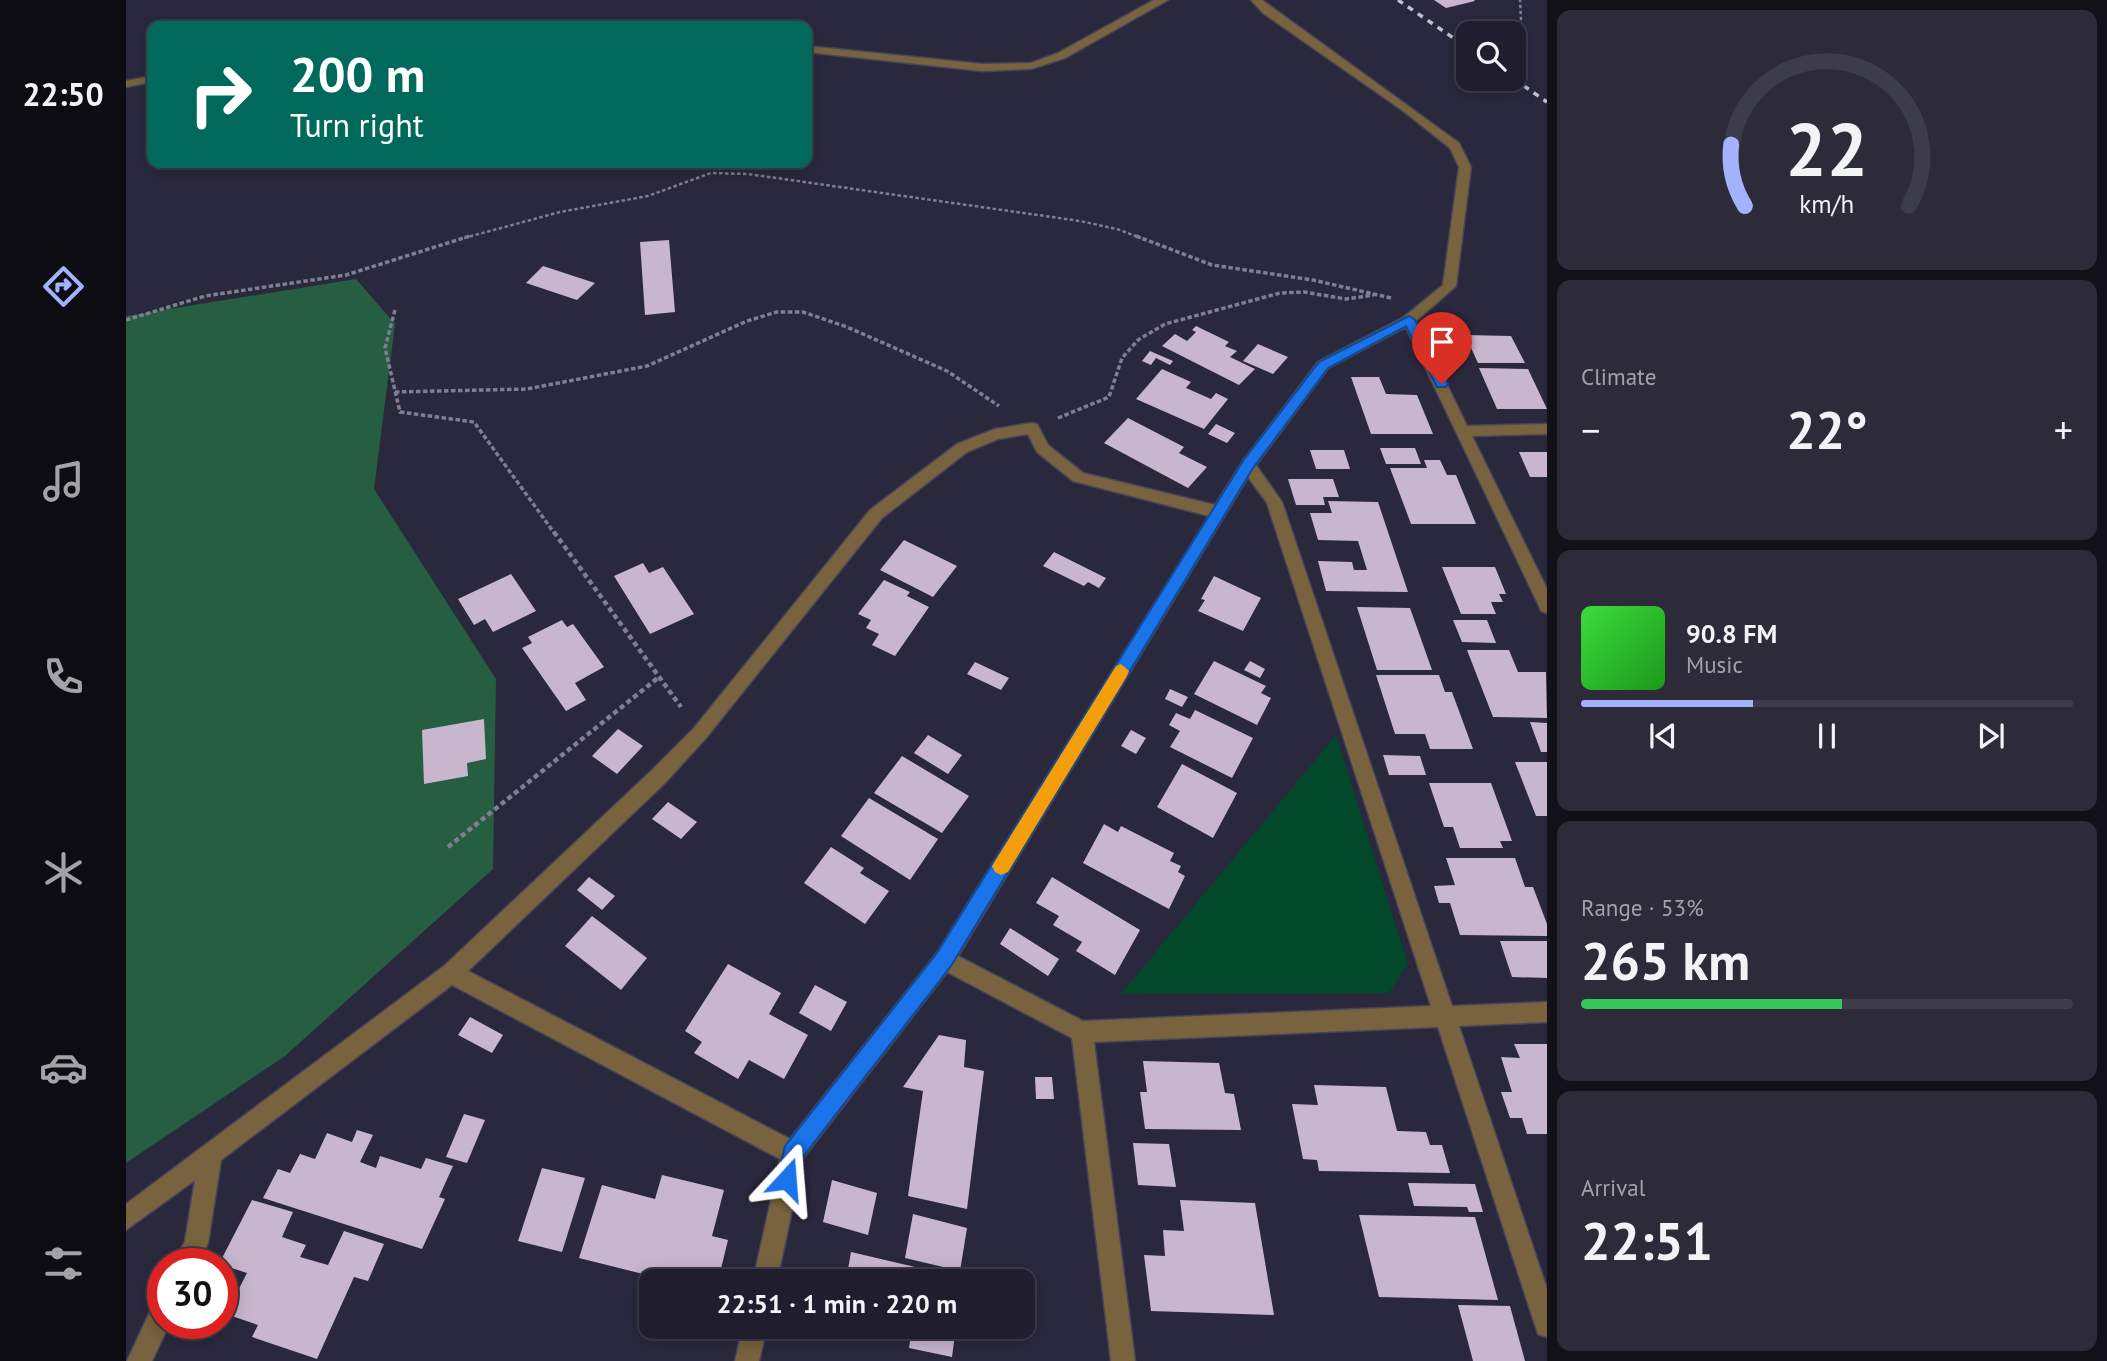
<!DOCTYPE html>
<html lang="en">
<head>
<meta charset="utf-8">
<style>
  :root { --surface:#201e2e; --page:#2d2b3a; --text:#f1f3f6; --muted:#a2a2aa; --line:#3d3c4a; --accent:#a2b2fd }
  body { margin:0; font-family:"PT Sans",sans-serif; background:var(--page); color:var(--text); height:100vh; display:flex; flex-direction:column; font-size:26px; white-space:nowrap }
  * { box-sizing:border-box; margin:0 }
  p { font-size:23px; color:var(--muted) }
  .icon { flex:none; width:38px; height:38px; fill:none; stroke:currentColor; stroke-width:2; stroke-linecap:round; stroke-linejoin:round }
  .map { position:relative; flex:1; overflow:hidden }
  .sheet { display:flex; flex-direction:column; gap:10px; padding:10px; background:#121019; width:560px }
  .sheet>* { flex:none }
  .guide { position:absolute; left:21px; top:21px; width:665px; height:147px; border-radius:14px; box-shadow:0 4px 18px #0003,0 0 0 2px var(--line); background:#00695c; color:#fff; overflow:hidden }
  .buttons { position:absolute; left:1330px; top:21px; display:grid; gap:14px }
  .buttons a { display:grid; place-items:center; width:70px; height:70px; border-radius:14px; background:var(--surface); box-shadow:0 4px 18px #0003,0 0 0 2px var(--line); font-size:35px }
  .speed { position:absolute; left:21px; top:1248px; display:flex; gap:14px; font-size:35px; font-weight:700; text-align:center }
  .speed>* { display:grid; place-content:center; width:91px; height:91px; border-radius:50%; background:var(--surface); box-shadow:0 4px 18px #0003,0 0 0 2px var(--line); line-height:1 }
  .speed .limit { border:10px solid #d22; background:#fff; color:#111 }
  .pin { position:absolute; display:grid; place-items:center; width:60px; height:60px; color:#fff; margin:-72px -30px; border-radius:50% 50% 50% 0; rotate:-45deg; box-shadow:0 0 7px #0007 }
  .pin .icon { rotate:45deg }
  .me { position:absolute; width:77px; margin:-38px; rotate:19deg; stroke-linejoin:round; filter:drop-shadow(0 0 5px #0008) }
  .turn { display:flex; align-items:center; gap:24px; height:147px; padding:0 28px; font-size:32px }
  .turn .icon { width:91px; height:91px; stroke-width:2.5 }
  .turn b { display:block; font-size:49px; line-height:60px }
  .big { font-size:52px; font-weight:600; line-height:1.1 }
  .sheet .widget { flex:1; display:flex; flex-direction:column; justify-content:center; gap:10px; min-width:0; padding:0 24px; border-radius:14px; background:var(--page) }
  .sheet .dial { align-items:center; gap:0 }
  .dial svg { height:182px; overflow:visible; fill:none; stroke:var(--line); stroke-width:7; stroke-linecap:round; text-anchor:middle }
  .dial text { fill:var(--text); stroke:none }
  .song { display:flex; align-items:center; gap:21px }
  .cover { width:84px; height:84px; border-radius:10px; background:linear-gradient(135deg,hsl(120 70% 55%),hsl(120 70% 35%)) }
  .played { height:7px; border-radius:4px; background:linear-gradient(90deg,var(--accent) 35%,var(--line) 35%) }
  .keys { display:flex; justify-content:space-around; direction:ltr }
  .heat { display:flex; justify-content:space-between; align-items:center; font-size:38px; direction:ltr }
  .charge { height:10px; border-radius:5px; background:linear-gradient(90deg,#34c759 53%,var(--line) 0) }
  .trip { position:absolute; left:513px; top:1269px; width:396px; height:70px; border-radius:14px; background:var(--surface); box-shadow:0 4px 18px #0003,0 0 0 2px var(--line); font-weight:600; line-height:70px; text-align:center }
  main { display:flex; flex:1; min-height:0 }
  .tabs { display:flex; flex-direction:column; width:126px; justify-content:space-around; align-items:center; background:#0d0c12; color:var(--muted) }
  .tabs .icon { width:49px; height:49px }
  .tabs .on { color:var(--accent) }
  .tabs b { font-size:32px; color:var(--text) }
  .map>svg:first-child { display:block }
  .green { fill:#02482b }
  .forest { fill:#255e41 }
  .building { fill:#c8b6cf }
  .lines { fill:none; stroke-linecap:round; stroke-linejoin:round }
  .minor-casing { stroke:#464458; stroke-width:3 }
  .path-far2 { stroke:#807f91; stroke-width:2.5; stroke-dasharray:3.5 2.5; stroke-linecap:butt }
  .path-far1 { stroke:#807f91; stroke-width:3.5; stroke-dasharray:4.5 2.5; stroke-linecap:butt }
  .path { stroke:#807f91; stroke-width:4.5; stroke-dasharray:5 3.5; stroke-linecap:butt }
  .minor { fill:#79633f; fill-rule:evenodd }
  .rail { stroke:#c1c0d0; stroke-width:3.5; stroke-dasharray:6 6; stroke-linecap:butt }
  .route { fill:#1a73e8; stroke:#114b97; stroke-width:2 }
  .slow { fill:#f59e0b }
</style>
</head>
<body>
<main>
<nav class="tabs">
<b>22:50</b>
<svg class="icon on" aria-label="directions" viewBox="0 0 24 24"><path d="M12 3l9 9-9 9-9-9zM9 14v-3h6M13 9l2 2-2 2"/></svg>
<svg class="icon" aria-label="music" viewBox="0 0 24 24"><path d="M9 18V5l10-2v13"/><circle cx="6" cy="18" r="3"/><circle cx="16" cy="16" r="3"/></svg>
<svg class="icon" aria-label="phone" viewBox="0 0 24 24"><path d="M5 4h4l2 5-3 2q2 4 5 5l2-3 5 2v4C11 20 4 13 5 4z"/></svg>
<svg class="icon" aria-label="climate" viewBox="0 0 24 24"><path d="M12 3v18M4 7l16 10M4 17L20 7"/></svg>
<svg class="icon" aria-label="car" viewBox="0 0 24 24"><path d="M5 17H2v-5l4-1 3-4h7l3 4 3 1v5h-3M9 17h6M6 11h13"/><circle cx="7" cy="17" r="2"/><circle cx="17" cy="17" r="2"/></svg>
<svg class="icon" aria-label="filters" viewBox="0 0 24 24"><path d="M4 7h16M4 17h16"/><circle cx="9" cy="7" r="2"/><circle cx="15" cy="17" r="2"/></svg>
</nav>
<div class="map">
<svg width="1421" height="1361" viewBox="0 0 1421 1361">
  <rect width="100%" height="100%" fill="#2a283d"/>
  <path class="green" d="M1210 735 1282 964 1263 993 995 994Z"/>
  <path class="forest" d="M230 279 269 324 248 489 370 679 367 869 159 1056 0 1163V316Z"/>
  <g class="building">
    <path d="M1308 0H1348L1349 1 1320 8Z"/>
    <path d="M543 240 549 312 519 315 514 242Z"/>
    <path d="M417 266 469 283 451 300 400 283Z"/>
    <path d="M1070 326 1103 342 1099 346 1111 351 1104 357 1129 369 1113 385 1036 346 1049 334 1061 341 1070 332 1066 330Z"/>
    <path d="M1339 335 1385 336 1399 363H1352Z"/>
    <path d="M1132 344 1162 357 1147 374 1117 361Z"/>
    <path d="M1024 351 1047 361 1044 365 1030 358 1025 365 1016 361Z"/>
    <path d="M1353 368 1402 369 1421 409H1371Z"/>
    <path d="M1036 369 1065 382 1060 388 1085 399 1090 393 1102 399 1078 429 1010 399Z"/>
    <path d="M1225 377H1253L1260 394 1291 395 1307 434H1245Z"/>
    <path d="M1002 418 1058 447 1053 453 1081 467 1062 488 978 443Z"/>
    <path d="M1090 424 1109 433 1101 443 1082 434Z"/>
    <path d="M1254 448H1289L1295 464H1260Z"/>
    <path d="M1184 450H1218L1224 469H1190Z"/>
    <path d="M1393 452H1421V477H1404Z"/>
    <path d="M1298 460H1314L1321 475H1330L1350 524H1285L1264 468H1301Z"/>
    <path d="M1162 479H1207L1213 497H1197L1199 505H1170Z"/>
    <path d="M1202 501 1252 502 1282 592 1200 591 1192 561 1226 562 1228 570H1241L1232 541 1192 540 1184 513H1206Z"/>
    <path d="M778 540 831 566 807 597 754 570Z"/>
    <path d="M928 552 980 578 973 588 962 582 958 586 917 566Z"/>
    <path d="M517 563 523 573 537 567 568 614 524 634 488 576Z"/>
    <path d="M1316 567H1369L1380 594H1373L1377 602H1365L1370 614H1335Z"/>
    <path d="M385 574 410 611 367 632 359 619 348 625 332 599Z"/>
    <path d="M1088 576 1135 598 1117 631 1072 611 1079 600 1075 599Z"/>
    <path d="M758 580 784 592 781 596 803 607 769 656 746 645 753 634 740 628 745 620 732 614Z"/>
    <path d="M1231 607 1284 608 1306 670H1251Z"/>
    <path d="M436 620 441 627 447 624 478 667 449 683 460 700 440 711 396 648 406 643 402 637Z"/>
    <path d="M1327 620H1361L1370 643 1336 642Z"/>
    <path d="M1341 650H1383L1392 672H1420L1421 718 1367 717Z"/>
    <path d="M1088 661 1140 686 1135 693 1145 698 1131 725 1068 694Z"/>
    <path d="M1124 661 1139 669 1134 678 1118 670Z"/>
    <path d="M849 662 883 678 875 690 841 674Z"/>
    <path d="M1250 675H1313L1319 692H1326L1347 749H1304L1299 734H1269Z"/>
    <path d="M1044 689 1062 697 1056 707 1039 699Z"/>
    <path d="M1069 710 1127 738 1106 778 1044 747 1054 731 1043 725 1050 713 1064 719Z"/>
    <path d="M358 719 360 759 341 763 342 776 298 784 296 730Z"/>
    <path d="M1404 722 1421 723V752H1415Z"/>
    <path d="M492 729 517 746 491 774 466 756Z"/>
    <path d="M1005 730 1020 738 1010 754 995 746Z"/>
    <path d="M802 735 836 755 822 774 788 753Z"/>
    <path d="M1257 755 1294 756 1300 775H1263Z"/>
    <path d="M776 756 843 796 816 833 748 793Z"/>
    <path d="M1389 762H1421V816H1410Z"/>
    <path d="M1056 764 1111 793 1087 838 1031 807Z"/>
    <path d="M1303 783H1365L1386 841H1374L1377 848H1334L1327 827H1318Z"/>
    <path d="M743 798 812 839 784 880 715 836Z"/>
    <path d="M542 802 571 822 555 839 526 819Z"/>
    <path d="M978 824 992 832 995 826 1048 853 1044 861 1055 866 1052 872 1059 876 1043 909 957 863Z"/>
    <path d="M705 847 738 868 734 873 763 891 739 924 678 883Z"/>
    <path d="M1320 858H1389L1399 887H1407L1421 924V936L1334 935 1324 903H1313L1308 886 1329 885Z"/>
    <path d="M463 877 489 896 476 910 451 890Z"/>
    <path d="M926 877 1014 930 989 975 950 951 956 942 927 925 933 916 910 903Z"/>
    <path d="M466 916 521 958 495 990 439 946Z"/>
    <path d="M884 928 933 959 922 976 874 944Z"/>
    <path d="M1374 941H1421V978L1386 977Z"/>
    <path d="M602 964 655 993 643 1014 682 1035 658 1079 623 1060 612 1079 568 1053 576 1042 559 1031Z"/>
    <path d="M689 985 721 1002 705 1031 673 1013Z"/>
    <path d="M344 1017 377 1035 366 1053 332 1035Z"/>
    <path d="M813 1035 840 1040 838 1067 858 1071 841 1209 782 1196 797 1091 777 1087Z"/>
    <path d="M1388 1044H1421V1134H1401L1396 1118H1384L1375 1092H1386L1375 1057 1394 1058Z"/>
    <path d="M1017 1061 1093 1063 1099 1093 1108 1094 1115 1130 1019 1129 1014 1092H1021Z"/>
    <path d="M909 1077H926L928 1099H910Z"/>
    <path d="M1188 1085 1260 1087 1271 1131 1300 1132 1304 1145H1316L1324 1173 1193 1171 1191 1160 1177 1159 1166 1104 1192 1105Z"/>
    <path d="M338 1114 359 1120 341 1163 320 1157Z"/>
    <path d="M231 1130 247 1135 234 1162 250 1168 254 1156 295 1169 300 1158 327 1166 313 1197 319 1199 296 1249 137 1198 152 1169 164 1173 174 1154 189 1159 201 1133 226 1142Z"/>
    <path d="M1007 1143 1043 1144 1050 1187 1012 1185Z"/>
    <path d="M416 1168 459 1178 436 1252 392 1241Z"/>
    <path d="M536 1175 598 1190 586 1236 602 1240 592 1281H545L453 1258 476 1185 529 1199Z"/>
    <path d="M706 1180 751 1193 742 1235 697 1222Z"/>
    <path d="M1282 1183 1349 1184 1357 1212H1343L1341 1207 1288 1206Z"/>
    <path d="M126 1200 167 1212 156 1237 180 1245 174 1257 202 1265 218 1231 258 1244 242 1281 228 1277 191 1359 126 1337 132 1325 100 1314 121 1273 93 1264Z"/>
    <path d="M1054 1200 1129 1203 1148 1315 1025 1311 1018 1255 1039 1256 1037 1230 1058 1231Z"/>
    <path d="M787 1214 841 1228 834 1271 779 1258Z"/>
    <path d="M1233 1215 1349 1217 1372 1300 1253 1297Z"/>
    <path d="M725 1252 836 1278V1281H720Z"/>
    <path d="M1332 1305 1384 1306 1399 1361H1347Z"/>
    <path d="M830 1326 826 1357 783 1348 785 1335 757 1327Z"/>
  </g>
  <g class="lines">
    <defs>
      <g id="minor">
        <path d="M1028 0H1042L939 58 905 69 856 71 681 52V46L856 64 905 63 932 53Z"/>
        <path d="M1125 0H1136L1333 143 1345 167 1330 286 1290 321 1341 426 1421 424V434L1346 436 1421 589V613L1415 611 1413 606 1280 327 1202 368 1130 465 1156 502 1326 1006 1421 1002V1022L1333 1026 1421 1289V1337L1412 1334 1409 1325 1312 1027 968 1042 1009 1361H985L946 1038 821 972 677 1158 651 1281H627L654 1159 326 985 95 1160 82 1243 73 1264H48L59 1241 69 1180 0 1230V1204L318 966 525 771 568 728 744 510 831 444 869 429 906 423 911 424 922 445 957 473 1089 505 1117 461 1192 362 1278 317 1317 285 1333 167 1324 148 1276 110 1137 13ZM902 434 911 452 947 481 1083 516 811 953 664 1139 342 971 539 783 580 738 756 518 841 452 872 439ZM1122 477 1141 503 1305 1006 957 1021 832 956Z"/>
        <path d="M26 76V82L0 87V81Z"/>
        <path d="M37 1300V1323H44L26 1361H1L28 1303Z"/>
        <path d="M617 1326H641L633 1361H609Z"/>
      </g>
    </defs>
    <use href="#minor" class="minor-casing"/>
    <g class="path-far2">
      <path d="M1393 43 1396 40 1394 0"/>
      <path d="M338 238 434 212 522 196 585 173 622 174 954 221 991 229 1015 238"/>
    </g>
    <g class="path-far1">
      <path d="M1010 236 1086 265 1187 280 1265 298"/>
      <path d="M269 310 259 348 274 412 348 422 429 534"/>
      <path d="M0 320 79 296 220 275 344 236"/>
      <path d="M269 392 401 389 521 366 621 321 651 312H677L721 327 821 371 873 406"/>
      <path d="M932 418 983 397 996 358 1012 340 1039 324 1154 293 1178 292 1220 299 1248 295"/>
    </g>
    <g class="path">
      <path d="M428 532 555 707"/>
      <path d="M322 847 533 677"/>
    </g>
    <use href="#minor" class="minor"/>
    <g class="rail">
      <path d="M1272 0 1342 48"/>
      <path d="M1388 79 1421 102"/>
    </g>
  </g>
  <path class="route" d="M1283 316 1289 320 1322 384 1320 387H1311L1280 326 1202 368 1127 468 825 966 676 1158 668 1186 661 1189 654 1186 651 1179 659 1146 811 953 1117 461 1193 362Z"/>
  <path class="slow" d="M995 664 1003 671 1001 676 882 872 875 875 869 872 866 866 869 861 990 666Z"/>
</svg>
<div class="buttons">
<a><svg class="icon" aria-label="search" viewBox="0 0 24 24"><circle cx="10" cy="10" r="6"/><path d="M15 15l6 6"/></svg></a>
</div>
<div class="speed"><div class="limit">30</div></div>
<div class="pin" style="left:1316px;top:384px;background:#d93025"><svg class="icon" aria-label="arrive" viewBox="0 0 24 24"><path d="M6 21V4h12l-3 4 3 4H6"/></svg></div>
<svg class="me" style="left:661px;top:1179px" viewBox="-20 -20 40 40"><path d="M0-17L14 15 0 8-14 15z" fill="#1a73e8" stroke="#fff" stroke-width="4"/></svg>
<div class="trip">22:51 · 1 min · 220 m</div>
<div class="guide">
<div class="turn"><svg class="icon" aria-label="right" viewBox="0 0 24 24"><path d="M7 20v-9h11M14 6l5 5-5 5"/></svg><div><b>200 m</b>Turn right</div></div>
</div>
</div>
<section class="sheet">
<div class="widget dial"><svg viewBox="0 0 100 80">
<path d="M14 69A42 42 0 1 1 86 69"/>
<path d="M14 69A42 42 0 0 1 8 42" stroke="#a2b2fd"/>
<text x="50" y="56" font-size="32" font-weight="700">22</text>
<text x="50" y="72" font-size="11">km/h</text>
</svg></div>
<div class="widget"><p>Climate</p>
<div class="heat"><a>−</a><b class="big">22°</b><a>+</a></div>
</div>
<div class="widget">
<div class="song"><i class="cover"></i><div><b>90.8 FM</b><p>Music</p></div></div>
<div class="played"></div>
<div class="keys"><svg class="icon" aria-label="previous" viewBox="0 0 24 24"><path d="M18 5L8 12l10 7zM5 5v14"/></svg><svg class="icon" aria-label="pause" viewBox="0 0 24 24"><path d="M8 5v14M16 5v14"/></svg><svg class="icon" aria-label="next" viewBox="0 0 24 24"><path d="M6 5l10 7-10 7zM19 5v14"/></svg></div>
</div>
<div class="widget"><p>Range · 53%</p><b class="big">265 km</b><div class="charge"></div></div>
<div class="widget"><p>Arrival</p><b class="big">22:51</b></div>
</section>
</main>
</body>
</html>
